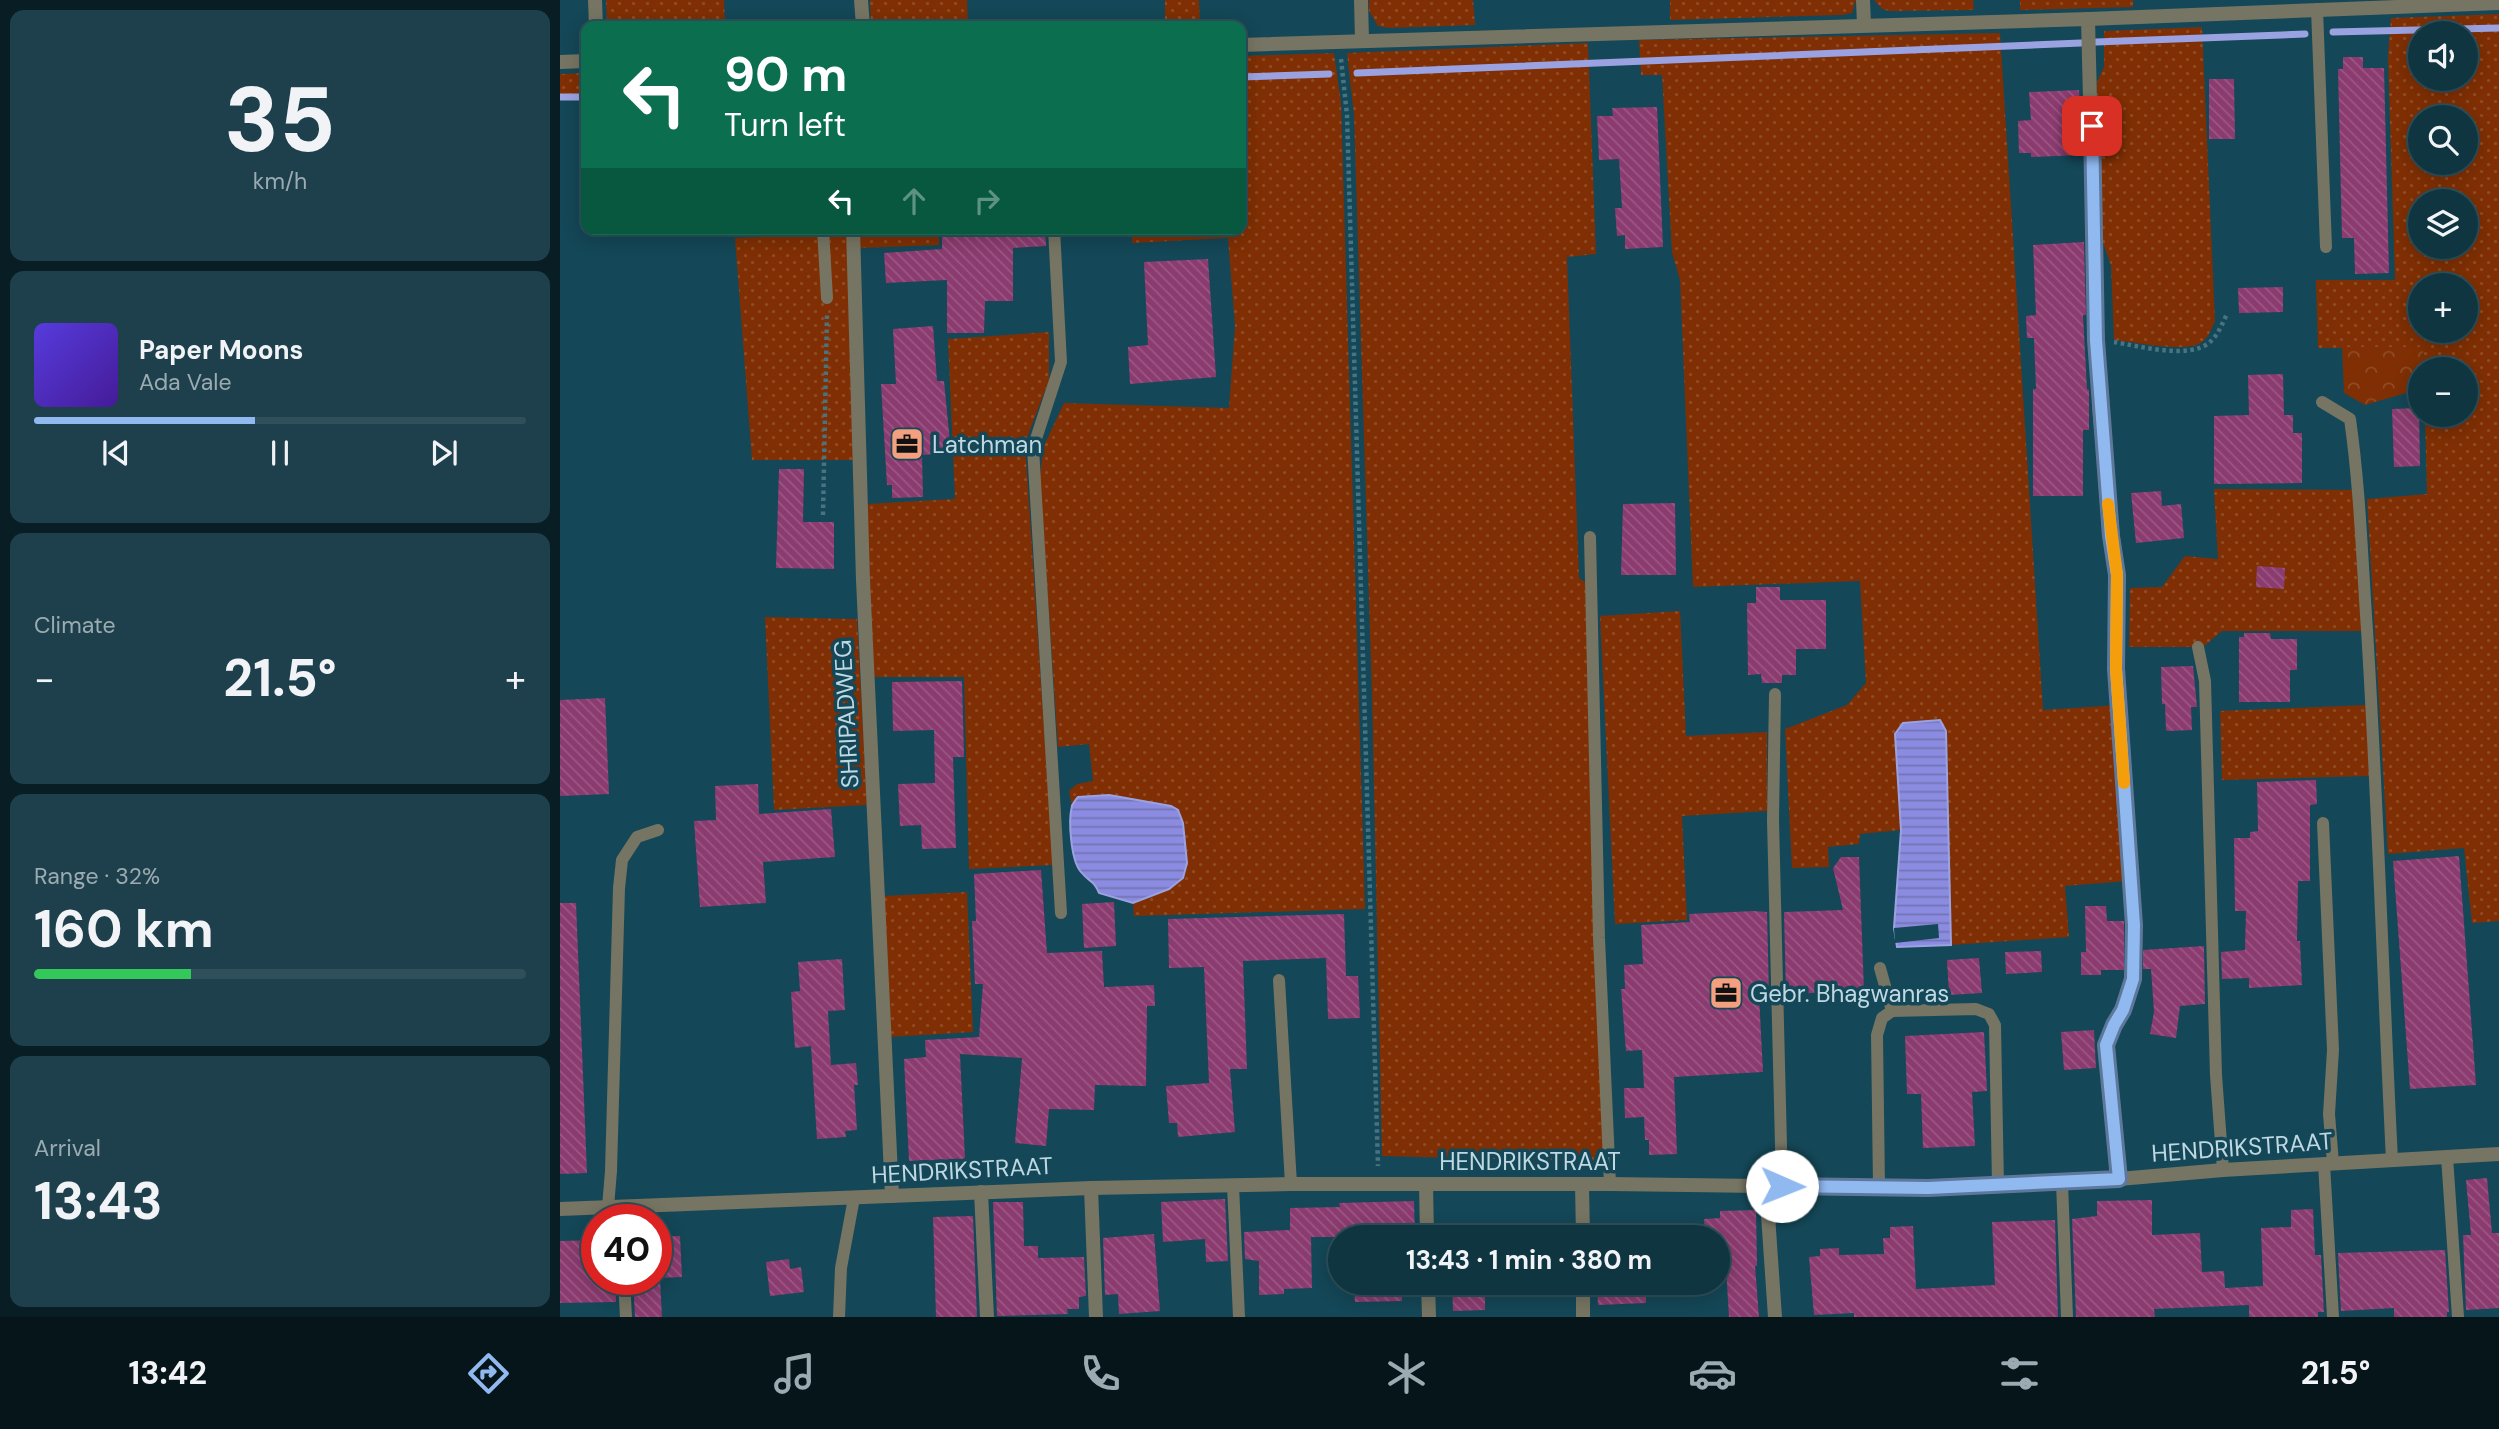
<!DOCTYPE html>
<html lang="en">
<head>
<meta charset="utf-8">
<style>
  :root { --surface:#0f3541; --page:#1d404c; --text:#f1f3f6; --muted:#9babb1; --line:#2f505a; --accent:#90b9f0 }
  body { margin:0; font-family:"DM Sans",sans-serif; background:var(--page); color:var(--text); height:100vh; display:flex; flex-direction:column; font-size:26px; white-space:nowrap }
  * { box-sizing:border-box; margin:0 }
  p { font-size:23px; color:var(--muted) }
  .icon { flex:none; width:38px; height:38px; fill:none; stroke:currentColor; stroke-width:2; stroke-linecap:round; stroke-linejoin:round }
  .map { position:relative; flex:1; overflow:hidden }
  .details { display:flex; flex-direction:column; gap:10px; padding:10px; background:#081d24; width:560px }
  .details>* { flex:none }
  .guide { position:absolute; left:21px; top:21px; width:665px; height:214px; border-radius:14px; box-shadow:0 4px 18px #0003,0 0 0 2px var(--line); background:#0b6e4f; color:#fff; overflow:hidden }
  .buttons { position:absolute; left:1848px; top:21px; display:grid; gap:14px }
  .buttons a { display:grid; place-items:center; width:70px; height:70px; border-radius:50%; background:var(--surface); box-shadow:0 4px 18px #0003,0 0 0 2px var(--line); font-size:35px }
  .speed { position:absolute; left:21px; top:1204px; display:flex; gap:14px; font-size:35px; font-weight:700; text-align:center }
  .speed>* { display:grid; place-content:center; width:91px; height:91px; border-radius:50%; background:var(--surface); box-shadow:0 4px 18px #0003,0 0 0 2px var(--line); line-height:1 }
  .speed .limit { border:10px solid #d22; background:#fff; color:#111 }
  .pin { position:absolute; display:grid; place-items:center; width:60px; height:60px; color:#fff; margin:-30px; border-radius:14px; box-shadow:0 4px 10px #0006 }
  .me { position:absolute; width:77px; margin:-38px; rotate:91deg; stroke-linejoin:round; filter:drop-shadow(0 0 5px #0008) }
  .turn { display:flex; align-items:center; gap:24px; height:147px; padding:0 28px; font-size:32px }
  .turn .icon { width:91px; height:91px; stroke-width:2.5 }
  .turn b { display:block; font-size:49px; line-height:60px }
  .lanes { display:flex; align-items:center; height:66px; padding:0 28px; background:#0003; justify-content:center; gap:35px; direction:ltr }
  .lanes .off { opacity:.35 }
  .big { font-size:52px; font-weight:700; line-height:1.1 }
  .details .card { flex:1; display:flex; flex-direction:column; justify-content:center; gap:10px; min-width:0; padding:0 24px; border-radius:14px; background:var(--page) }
  .details .dial { align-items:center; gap:0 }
  .dial b { font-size:91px; line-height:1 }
  .song { display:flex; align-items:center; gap:21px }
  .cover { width:84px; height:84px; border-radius:10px; background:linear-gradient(135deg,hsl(250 70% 55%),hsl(260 70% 35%)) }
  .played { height:7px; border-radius:4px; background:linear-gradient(90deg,var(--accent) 45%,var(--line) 45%) }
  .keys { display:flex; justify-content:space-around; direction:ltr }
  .heat { display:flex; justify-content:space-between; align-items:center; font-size:38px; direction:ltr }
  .charge { height:10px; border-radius:5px; background:linear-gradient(90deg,#34c759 32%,var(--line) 0) }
  .trip { position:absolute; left:768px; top:1225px; width:402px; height:70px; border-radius:35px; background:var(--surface); box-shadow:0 4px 18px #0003,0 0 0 2px var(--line); font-weight:700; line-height:70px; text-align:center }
  .tab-bar { display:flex; height:112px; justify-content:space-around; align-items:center; background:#06151a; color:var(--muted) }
  .tab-bar .icon { width:49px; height:49px }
  .tab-bar .on { color:var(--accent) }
  .tab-bar b { font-size:32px; color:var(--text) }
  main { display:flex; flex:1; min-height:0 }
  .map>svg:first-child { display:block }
  .grass { fill:url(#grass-dots); fill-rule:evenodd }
  .forest { fill:url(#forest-crowns) }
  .water { fill:url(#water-rules); stroke:#9ba2e1; stroke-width:2 }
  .pier { fill:#144757 }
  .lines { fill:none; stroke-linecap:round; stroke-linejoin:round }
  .stream { stroke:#9ba2e1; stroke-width:7 }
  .building { fill:url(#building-back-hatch) }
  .path { stroke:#487381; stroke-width:4.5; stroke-dasharray:3.5 3.5; stroke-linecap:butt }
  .service { stroke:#767462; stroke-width:12 }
  .minor { stroke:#767462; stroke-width:14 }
  .tertiary { stroke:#767462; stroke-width:14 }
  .route-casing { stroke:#5e789c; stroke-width:18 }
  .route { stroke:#90b9f0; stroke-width:12 }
  .slow { stroke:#f59e0b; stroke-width:12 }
  .labels { text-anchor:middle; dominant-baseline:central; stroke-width:7; stroke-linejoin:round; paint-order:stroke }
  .poi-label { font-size:24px; fill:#bfd8e2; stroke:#144757; text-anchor:start }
  .street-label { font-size:24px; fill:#bfd8e2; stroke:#144757 }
</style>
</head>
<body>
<main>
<section class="details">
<div class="card dial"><b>35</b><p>km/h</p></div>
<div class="card">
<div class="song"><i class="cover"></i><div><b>Paper Moons</b><p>Ada Vale</p></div></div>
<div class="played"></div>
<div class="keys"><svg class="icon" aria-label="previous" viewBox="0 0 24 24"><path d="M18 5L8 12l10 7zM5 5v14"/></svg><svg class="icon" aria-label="pause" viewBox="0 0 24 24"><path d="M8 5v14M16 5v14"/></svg><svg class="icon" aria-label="next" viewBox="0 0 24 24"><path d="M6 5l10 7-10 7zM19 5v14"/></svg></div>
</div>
<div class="card"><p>Climate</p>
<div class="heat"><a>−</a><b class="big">21.5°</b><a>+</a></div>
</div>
<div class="card"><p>Range · 32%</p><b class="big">160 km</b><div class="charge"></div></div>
<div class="card"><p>Arrival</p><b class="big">13:43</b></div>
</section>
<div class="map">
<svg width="1939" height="1317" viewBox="0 0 1939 1317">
  <defs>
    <pattern id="grass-dots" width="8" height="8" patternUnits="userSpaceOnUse" patternTransform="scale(1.75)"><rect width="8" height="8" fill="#7f2f03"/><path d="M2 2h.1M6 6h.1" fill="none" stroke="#8f4c27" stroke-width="1.8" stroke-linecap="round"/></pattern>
    <pattern id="forest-crowns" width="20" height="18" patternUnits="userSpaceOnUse" patternTransform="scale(1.75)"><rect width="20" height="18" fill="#7f2f03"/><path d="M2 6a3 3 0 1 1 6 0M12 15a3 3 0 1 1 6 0" fill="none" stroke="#8f4c27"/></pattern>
    <pattern id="water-rules" width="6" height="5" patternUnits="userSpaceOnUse" patternTransform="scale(1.75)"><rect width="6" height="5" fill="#8b8be1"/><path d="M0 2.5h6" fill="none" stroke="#7275b2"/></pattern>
    <pattern id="building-back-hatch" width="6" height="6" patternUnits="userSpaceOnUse" patternTransform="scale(1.75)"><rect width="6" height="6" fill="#8b3b6f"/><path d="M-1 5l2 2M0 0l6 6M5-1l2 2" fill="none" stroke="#9a5783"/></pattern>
  </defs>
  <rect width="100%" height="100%" fill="#144757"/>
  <g class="grass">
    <path d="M46 0H164L165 26H47Z"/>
    <path d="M310 0H407L408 26H311Z"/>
    <path d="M605 0H639L640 26H605Z"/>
    <path d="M809 0H913L915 25 829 28 818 26 809 11Z"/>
    <path d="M1110 0H1296L1292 13 1282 15 1110 20Z"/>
    <path d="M1314 0H1413L1414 10 1329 11 1322 9Z"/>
    <path d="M1460 0H1573V7L1460 10Z"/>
    <path d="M1939 14V921L1912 923 1904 848 1828 854 1807 499 1867 494 1865 415H1906V369H1864L1863 347 1758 348 1756 280H1835L1828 57 1831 18ZM1860 33H1906V79H1860ZM1860 117H1906V163H1860ZM1860 201H1906V247H1860ZM1860 285H1906V331H1860Z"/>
    <path d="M1642 27 1655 321C1651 330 1648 339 1639 344 1621 352 1574 342 1554 340L1551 265 1538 229 1537 82 1544 67V31Z"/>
    <path d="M1440 33 1483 710 1560 705 1579 880 1505 886 1509 937 1391 945 1386 731 1335 734 1341 830 1300 834 1299 844 1268 847 1269 867 1232 868 1225 729 1287 705 1306 683 1300 581 1133 587 1120 280 1112 252 1102 75H1081L1079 40Z"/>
    <path d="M1028 43 1036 254 1007 257 1019 578 1026 583 1051 1154 1040 1162 822 1156 812 697 794 115 787 53Z"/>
    <path d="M774 53 781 103 805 909 574 916 573 903 592 897 564 798 549 795 518 797 512 806 509 791 517 784 533 781 529 744 498 747 480 478 483 448 504 403 669 408 675 326 668 238 572 243V229H681V56Z"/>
    <path d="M26 73V97H0V74Z"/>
    <path d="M298 229H379V245L298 248Z"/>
    <path d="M287 234 294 460H192L175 238Z"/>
    <path d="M489 332V380L465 443 493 865 409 869 404 677H313L307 504 395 499 388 339Z"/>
    <path d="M1654 489 1795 490 1803 631H1662L1643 647H1569L1570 588 1602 587 1625 556 1658 559Z"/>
    <path d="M1120 611 1126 736 1207 732V811L1122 816 1127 920 1055 924 1040 616Z"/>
    <path d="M205 617 297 619 307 805 214 810Z"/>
    <path d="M1808 705 1809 776 1662 780 1660 711Z"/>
    <path d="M407 892 413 1032 330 1037 323 896Z"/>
  </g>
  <path class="forest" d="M1782 347H1863L1864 369H1860V389L1805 405 1784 393Z"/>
  <g class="water">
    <path d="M1380 720 1386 731 1391 945 1337 947 1334 928 1341 830 1335 734 1343 723Z"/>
    <path d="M549 795 611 806 618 810 623 823 627 863 623 878 609 889 573 903 539 893C534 880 529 882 521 872 511 861 508 821 512 806 512 805 516 799 518 797Z"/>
  </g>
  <path class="pier" d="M1378 924 1379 938 1335 943 1334 928Z"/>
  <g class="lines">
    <g class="stream">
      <path d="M1773 32 1939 28"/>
      <path d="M1536 42 1745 34"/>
      <path d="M797 73 1521 43"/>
      <path d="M681 77 769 74"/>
      <path d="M0 97H26"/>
    </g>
  </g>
  <g class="building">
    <path d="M1783 57H1803V68H1824L1829 273 1795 274 1794 238H1782L1778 69H1783Z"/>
    <path d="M1649 79H1674L1675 139H1649Z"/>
    <path d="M1519 90 1522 155 1471 157V153H1459L1458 121 1471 120 1469 92Z"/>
    <path d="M1097 107 1103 247 1065 249V235L1057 236 1055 208H1062L1059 159 1039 160 1037 116H1053L1052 108Z"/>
    <path d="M382 229H485L486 246 453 248V301H425L424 333H387V280L326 283 324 253 382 249Z"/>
    <path d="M1524 242 1526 315H1523L1527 389 1529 390V430H1523V496H1473V389H1476L1474 338H1467L1466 316 1476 315 1473 245Z"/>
    <path d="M648 259 656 377 570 384 568 347 588 345 584 262Z"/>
    <path d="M1723 287V312L1679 313 1678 288Z"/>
    <path d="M373 326 377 381H384L391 453 362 455 363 497 332 498V485H327L321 384H336L333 329Z"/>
    <path d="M1723 374 1724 415H1733V433H1742V483L1654 484V416L1689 415 1688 375Z"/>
    <path d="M1859 408 1860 466 1834 467 1832 409Z"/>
    <path d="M219 469H244L243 522H274V569L216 568Z"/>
    <path d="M1601 491 1602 506 1621 504 1624 538 1576 543 1571 493Z"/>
    <path d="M1115 503 1116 575H1061L1063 504Z"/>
    <path d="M1697 566 1725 568 1724 589 1696 587Z"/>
    <path d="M1196 587H1220V600H1266V649H1236V675H1222V683H1202L1201 674 1188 675 1187 603H1196Z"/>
    <path d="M1684 633H1710L1711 639H1737V670H1730V702H1679V637H1684Z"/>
    <path d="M1633 666 1637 707H1631L1632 730 1608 731 1606 730 1605 704H1602L1601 667Z"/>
    <path d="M402 681 404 757H393L396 848 362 849 361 825 340 826 338 784 375 783 374 730 333 731 332 682Z"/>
    <path d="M45 698 49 794 0 796V700Z"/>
    <path d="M1756 780 1757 804 1750 805V881H1738L1737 941H1740L1742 985 1689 988V978L1662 979 1661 952 1685 950 1686 911H1675L1674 838H1690V832L1698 831 1697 782Z"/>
    <path d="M198 784 199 814 271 809 275 857 203 862 206 903 140 907 134 821 156 820 155 786Z"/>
    <path d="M1899 856 1916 1085 1850 1089 1833 861Z"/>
    <path d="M1281 857H1299L1304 991 1226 994 1224 912 1283 910 1273 868Z"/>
    <path d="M481 870 487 953 542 951 544 987 594 985 595 1006H587L586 1086 535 1085 534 1110 489 1109 486 1146 455 1143 462 1058 400 1054 405 1159 349 1161 344 1059 366 1057 365 1040 419 1037 423 984H415L412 921H416L414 874Z"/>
    <path d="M554 902 556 946 524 948 522 904Z"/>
    <path d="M0 903H16L27 1173 0 1174Z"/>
    <path d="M1525 906H1546L1547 921H1564V970H1541V975H1521V952H1526Z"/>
    <path d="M1194 911 1207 912 1209 995H1199L1203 1072 1114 1077 1117 1154 1089 1155V1140H1085L1084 1117 1065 1118 1064 1088H1084L1082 1050 1066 1051 1061 989H1065L1064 965 1083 964 1081 925 1130 922 1129 914Z"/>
    <path d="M784 914 786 976H798L800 1018 768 1019 766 958 683 961 687 1069H670L675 1132 618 1137 617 1123H609L606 1086 649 1083 644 967 609 968 608 919Z"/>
    <path d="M1644 946 1645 1004 1620 1006 1616 1038 1590 1034 1594 1012 1591 969H1583V950Z"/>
    <path d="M1481 951 1482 972 1446 974 1445 952Z"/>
    <path d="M1419 958 1422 993 1389 995 1387 960Z"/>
    <path d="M282 959 285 1010 268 1011 271 1065 296 1063 298 1085H294L297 1130 285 1131 286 1137 257 1139 251 1046 235 1048 231 992 240 991 238 962Z"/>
    <path d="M1534 1030 1536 1068 1504 1070 1501 1032Z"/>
    <path d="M1424 1032 1427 1091 1412 1092 1415 1146 1363 1148 1361 1094H1347L1345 1036Z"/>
    <path d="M1927 1178 1932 1233H1939V1308L1906 1310 1903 1235H1911L1906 1180Z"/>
    <path d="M665 1199 668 1261 646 1262 645 1239 603 1242 601 1202Z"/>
    <path d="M1592 1200V1235L1640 1233 1642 1272 1664 1271 1665 1288 1703 1286 1701 1228 1731 1227V1210L1753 1209 1755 1255H1761L1764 1312H1758V1317H1689V1305L1594 1309 1595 1317H1516L1512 1219 1537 1216V1201Z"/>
    <path d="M854 1201 855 1237H751L752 1288 724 1289V1294L699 1295V1261L685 1259 684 1232 730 1230V1208L780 1207 779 1203Z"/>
    <path d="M433 1202H463L464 1246H478V1258L524 1257 526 1296 519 1297V1309H507L508 1314 437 1316Z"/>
    <path d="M1196 1210 1197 1266H1195L1199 1317H1169L1166 1267H1158V1237H1145L1144 1219 1160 1218V1211Z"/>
    <path d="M413 1216 417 1317H376L373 1217Z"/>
    <path d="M1495 1220 1498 1317H1294V1313L1254 1315 1249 1257 1260 1256V1249L1279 1248V1255L1324 1254 1323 1238H1330V1227L1353 1226 1356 1289 1435 1285 1432 1222Z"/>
    <path d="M594 1234 600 1311 559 1314 558 1294 545 1295 543 1238Z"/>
    <path d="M120 1236 122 1277 96 1278V1237Z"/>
    <path d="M37 1240V1279H55L56 1302 0 1303V1241Z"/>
    <path d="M1885 1250 1889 1312H1887V1317H1834V1308L1781 1311 1778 1253Z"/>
    <path d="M229 1259 230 1269 241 1267 244 1292 210 1296 206 1262Z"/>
    <path d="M73 1279H100L102 1317H75Z"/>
    <path d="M794 1283H842V1301L795 1302Z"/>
    <path d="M892 1283H925V1310L893 1311Z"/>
    <path d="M1037 1283H1086V1303L1038 1305Z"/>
  </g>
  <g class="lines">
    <g class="path">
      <path d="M781 59 787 115 818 1166"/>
      <path d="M1554 342C1579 346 1630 360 1650 342 1658 335 1662 324 1667 314"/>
      <path d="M263 515 267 313"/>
    </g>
    <g class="service">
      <path d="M1757 9 1766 247"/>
      <path d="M263 229 267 298"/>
      <path d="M494 229 501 362 473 448 501 913"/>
      <path d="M1762 402 1790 419C1800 489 1802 559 1807 630 1818 806 1823 983 1832 1160"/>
      <path d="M1030 537 1039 938 1050 1184"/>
      <path d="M1638 647 1645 681 1656 1075 1663 1170"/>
      <path d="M1215 694 1213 820 1222 1186"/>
      <path d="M1763 823 1773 1050 1769 1114 1773 1163"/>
      <path d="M1320 968 1332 1011"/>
      <path d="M719 980 731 1184"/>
      <path d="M1887 1157 1898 1317"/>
      <path d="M1764 1164 1773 1317"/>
      <path d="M1502 1182 1507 1317"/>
      <path d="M673 1185 679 1317"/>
      <path d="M1319 1187 1317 1035 1322 1018 1332 1011 1416 1009 1429 1014 1435 1025 1438 1185"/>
      <path d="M48 1207 51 1171 59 888 62 860 77 837 98 830"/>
      <path d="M64 1279 66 1317"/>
      <path d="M279 1317 281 1268 294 1198"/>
    </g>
    <g class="minor">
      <path d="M35 0 36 26"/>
      <path d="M301 0 303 26"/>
      <path d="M801 0 802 40"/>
      <path d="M1303 0 1304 25"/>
      <path d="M1528 19 1536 340 1540 417 1557 575 1556 669 1574 925 1573 979 1563 1010 1554 1025 1546 1045 1559 1179"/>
      <path d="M681 45 1528 19 1939 3"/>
      <path d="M0 62 26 61"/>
      <path d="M293 229 303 580 332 1196"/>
      <path d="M866 1184 867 1237"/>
      <path d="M1022 1185 1023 1237"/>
      <path d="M1206 1186 1215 1317"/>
      <path d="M531 1188 536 1317"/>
      <path d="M421 1192 427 1317"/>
      <path d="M868 1283 869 1317"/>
      <path d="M1023 1283V1317"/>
    </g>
    <path class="tertiary" d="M0 1209 531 1188 731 1184H1050L1368 1188 1559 1179 1663 1170 1939 1154"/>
  </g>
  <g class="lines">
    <defs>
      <path id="route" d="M1222 1186 1368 1188 1559 1179 1546 1045 1554 1025 1563 1010 1573 979 1574 925 1556 669 1557 575 1551 536 1536 340 1532 126"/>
    </defs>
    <use href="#route" class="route-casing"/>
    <use href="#route" class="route"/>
    <path class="slow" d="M1548 504 1557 575 1556 669 1564 783"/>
  </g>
  <defs>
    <symbol id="office-square" viewBox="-11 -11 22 22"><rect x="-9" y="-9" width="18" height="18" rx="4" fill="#f2a07f" stroke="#144757"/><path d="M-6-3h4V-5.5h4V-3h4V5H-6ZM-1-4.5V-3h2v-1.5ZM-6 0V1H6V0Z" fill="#111"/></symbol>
  </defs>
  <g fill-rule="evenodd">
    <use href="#office-square" x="328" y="425" width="38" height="38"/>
    <use href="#office-square" x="1147" y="974" width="38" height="38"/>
  </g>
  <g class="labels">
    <g class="poi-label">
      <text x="372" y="444">Latchman</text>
      <text x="1190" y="993">Gebr. Bhagwanras</text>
    </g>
    <g class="street-label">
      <text transform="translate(286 714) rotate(-93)">SHRIPADWEG</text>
      <text transform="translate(1682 1147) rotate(-4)">HENDRIKSTRAAT</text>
      <text x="970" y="1161">HENDRIKSTRAAT</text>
      <text transform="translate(402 1170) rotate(-3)">HENDRIKSTRAAT</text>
    </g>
  </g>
</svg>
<div class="buttons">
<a><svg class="icon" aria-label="sound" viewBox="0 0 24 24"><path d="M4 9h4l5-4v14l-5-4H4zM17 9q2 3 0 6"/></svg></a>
<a><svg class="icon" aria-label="search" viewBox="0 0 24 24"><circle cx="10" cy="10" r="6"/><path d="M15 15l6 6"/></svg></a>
<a><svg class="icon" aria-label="layers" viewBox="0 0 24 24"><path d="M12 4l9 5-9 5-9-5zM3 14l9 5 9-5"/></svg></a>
<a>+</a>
<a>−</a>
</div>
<div class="speed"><div class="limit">40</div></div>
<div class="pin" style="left:1532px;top:126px;background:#d93025"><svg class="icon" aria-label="arrive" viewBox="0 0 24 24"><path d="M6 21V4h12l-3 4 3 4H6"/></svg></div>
<svg class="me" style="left:1222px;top:1186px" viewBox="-20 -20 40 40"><circle r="19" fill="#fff"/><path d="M0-13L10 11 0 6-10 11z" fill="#90b9f0"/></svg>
<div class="trip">13:43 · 1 min · 380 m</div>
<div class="guide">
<div class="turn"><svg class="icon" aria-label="left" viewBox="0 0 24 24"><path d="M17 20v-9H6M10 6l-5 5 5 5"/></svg><div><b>90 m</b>Turn left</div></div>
<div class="lanes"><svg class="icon" aria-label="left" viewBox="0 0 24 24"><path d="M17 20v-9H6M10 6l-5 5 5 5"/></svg><svg class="icon off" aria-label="ahead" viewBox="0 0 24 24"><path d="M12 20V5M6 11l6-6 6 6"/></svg><svg class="icon off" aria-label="right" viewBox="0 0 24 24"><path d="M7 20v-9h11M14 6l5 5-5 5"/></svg></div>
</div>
</div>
</main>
<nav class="tab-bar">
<b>13:42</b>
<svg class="icon on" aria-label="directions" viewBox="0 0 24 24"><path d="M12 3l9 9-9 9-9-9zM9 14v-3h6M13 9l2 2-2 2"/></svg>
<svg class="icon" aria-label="music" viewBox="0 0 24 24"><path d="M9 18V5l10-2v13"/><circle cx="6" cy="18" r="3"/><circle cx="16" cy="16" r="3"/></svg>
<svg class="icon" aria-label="phone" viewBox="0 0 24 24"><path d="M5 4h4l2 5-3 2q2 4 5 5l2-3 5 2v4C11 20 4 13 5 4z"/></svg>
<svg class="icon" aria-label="climate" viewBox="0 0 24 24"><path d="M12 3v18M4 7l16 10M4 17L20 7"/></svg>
<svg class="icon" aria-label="car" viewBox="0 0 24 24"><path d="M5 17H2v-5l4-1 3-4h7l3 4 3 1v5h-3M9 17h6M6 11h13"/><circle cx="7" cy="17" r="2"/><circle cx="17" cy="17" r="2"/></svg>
<svg class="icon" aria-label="filters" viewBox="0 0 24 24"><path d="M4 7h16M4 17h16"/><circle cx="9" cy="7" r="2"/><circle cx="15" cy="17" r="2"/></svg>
<b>21.5°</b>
</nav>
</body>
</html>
